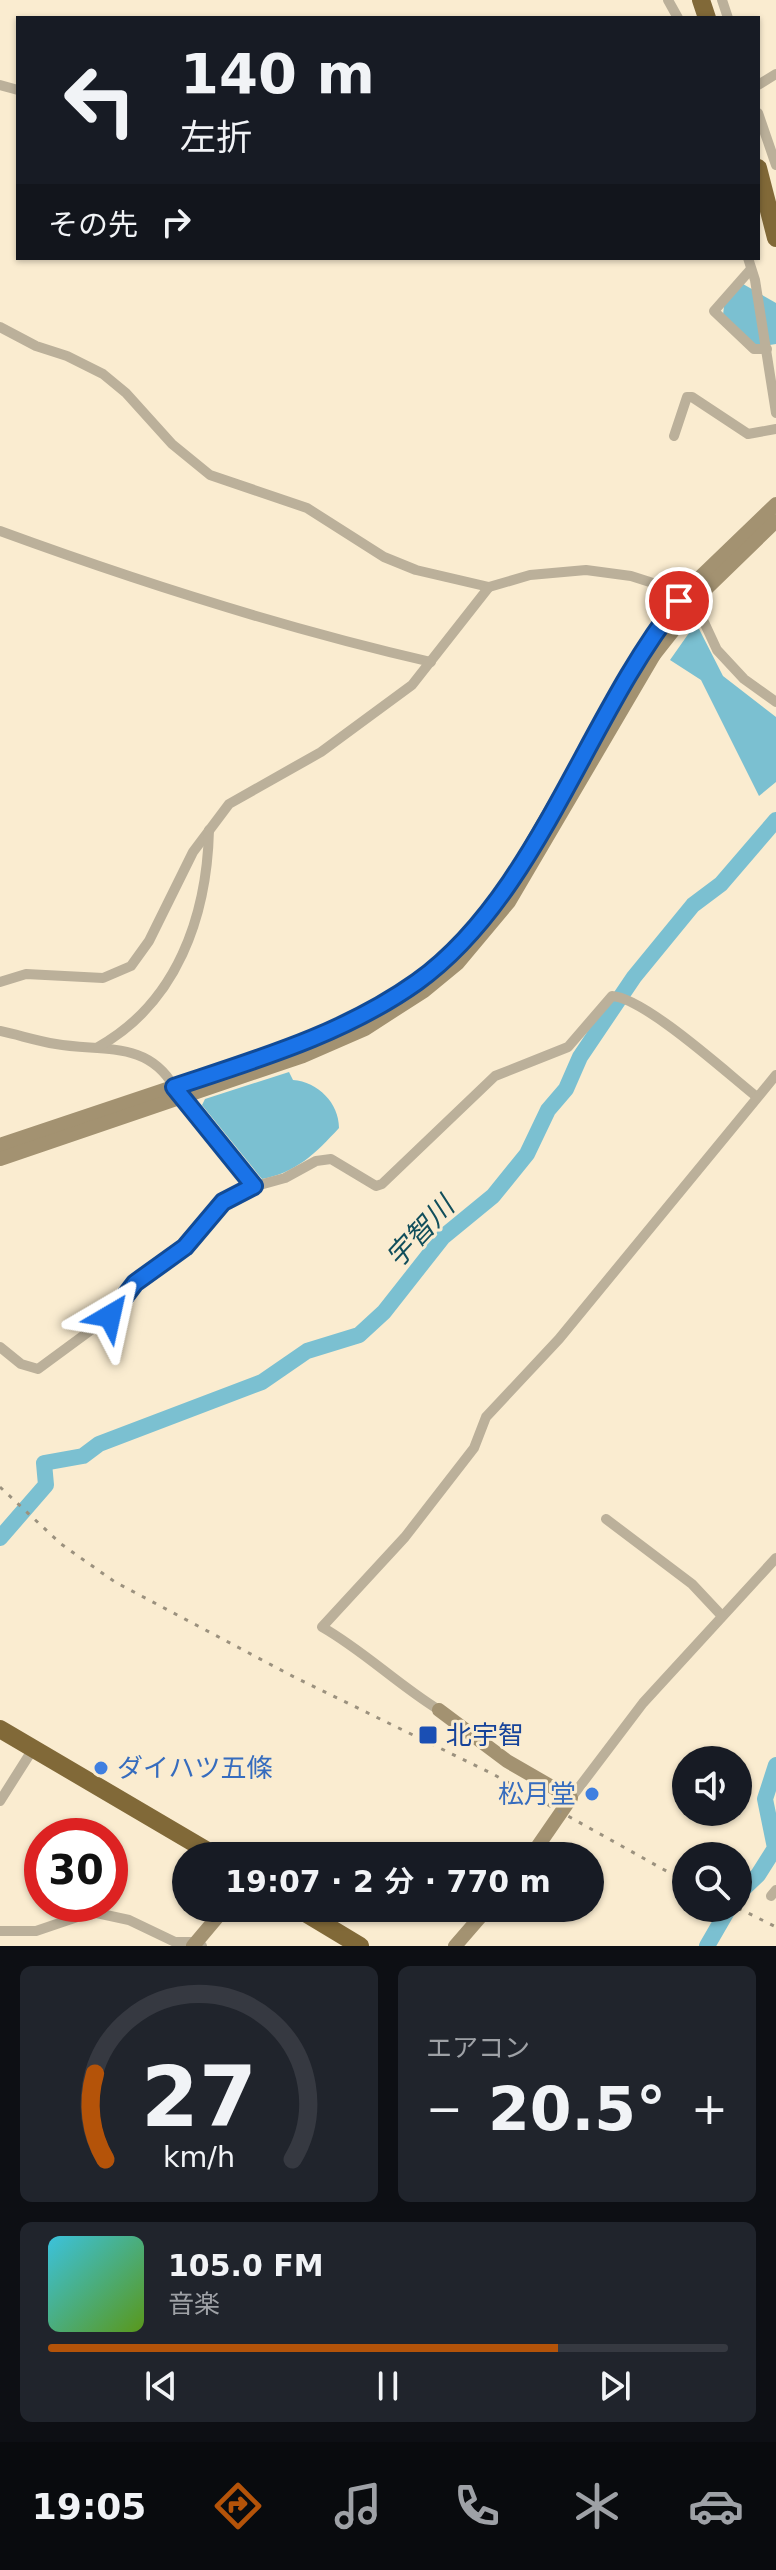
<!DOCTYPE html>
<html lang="ja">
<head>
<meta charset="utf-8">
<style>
  :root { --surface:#171b24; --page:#20242c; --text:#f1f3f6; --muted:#9ea1a6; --line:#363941; --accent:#b45309 }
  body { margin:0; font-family:"DejaVu Sans","Noto Sans JP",sans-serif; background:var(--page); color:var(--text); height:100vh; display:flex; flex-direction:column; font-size:30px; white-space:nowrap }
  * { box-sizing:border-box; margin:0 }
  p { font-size:26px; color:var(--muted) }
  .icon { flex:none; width:44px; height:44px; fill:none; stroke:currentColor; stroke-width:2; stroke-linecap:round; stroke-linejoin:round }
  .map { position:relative; height:1946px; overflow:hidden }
  .sheet { display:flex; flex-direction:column; gap:20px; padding:20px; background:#0d0f14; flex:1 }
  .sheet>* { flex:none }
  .guide { position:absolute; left:16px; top:16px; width:744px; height:244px; border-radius:0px; box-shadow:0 2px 6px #0004; background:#171b24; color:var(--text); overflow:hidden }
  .controls { position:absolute; left:672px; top:1746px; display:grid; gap:16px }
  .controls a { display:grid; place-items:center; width:80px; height:80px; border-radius:50%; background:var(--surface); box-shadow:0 2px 6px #0004; font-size:40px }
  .speed { position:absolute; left:24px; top:1818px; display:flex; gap:16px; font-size:40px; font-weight:700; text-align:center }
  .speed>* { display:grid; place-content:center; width:104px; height:104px; border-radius:50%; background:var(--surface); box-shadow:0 2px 6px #0004; line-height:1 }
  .speed .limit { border:12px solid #d22; background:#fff; color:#111 }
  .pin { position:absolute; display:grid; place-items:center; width:68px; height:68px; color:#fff; margin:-34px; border:4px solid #fff; border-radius:50%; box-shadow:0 2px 8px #0007 }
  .me { position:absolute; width:88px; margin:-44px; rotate:36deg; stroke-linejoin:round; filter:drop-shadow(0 0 6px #0008) }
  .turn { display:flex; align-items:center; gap:28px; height:168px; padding:0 32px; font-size:36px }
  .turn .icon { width:104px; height:104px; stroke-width:2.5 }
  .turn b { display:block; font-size:56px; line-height:68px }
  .then { display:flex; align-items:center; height:76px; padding:0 32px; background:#0003; gap:16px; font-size:30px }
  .big { font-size:60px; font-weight:600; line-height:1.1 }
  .sheet .card { flex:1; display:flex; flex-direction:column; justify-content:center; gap:12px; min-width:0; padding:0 28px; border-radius:12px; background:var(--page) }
  .sheet .dial { align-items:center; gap:0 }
  .dial svg { height:208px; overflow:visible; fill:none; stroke:var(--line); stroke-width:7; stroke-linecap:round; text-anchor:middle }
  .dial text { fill:var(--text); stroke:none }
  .song { display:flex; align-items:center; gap:24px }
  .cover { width:96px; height:96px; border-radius:12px; background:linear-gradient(135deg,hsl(190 70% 55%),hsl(90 70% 35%)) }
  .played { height:8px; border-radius:4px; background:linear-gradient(90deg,var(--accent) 75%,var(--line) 75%) }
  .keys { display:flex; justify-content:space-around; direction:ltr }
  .heat { display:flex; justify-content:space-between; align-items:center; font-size:44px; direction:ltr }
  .sheet .tiles { flex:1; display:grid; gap:20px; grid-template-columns:1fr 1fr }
  .card:last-child { grid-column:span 2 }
  .trip { position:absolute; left:172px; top:1842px; width:432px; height:80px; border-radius:40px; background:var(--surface); box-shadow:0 2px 6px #0004; font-weight:600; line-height:80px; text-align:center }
  .tab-bar { display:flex; height:128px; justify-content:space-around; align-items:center; background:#090b0e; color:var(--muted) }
  .tab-bar .icon { width:56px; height:56px }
  .tab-bar .on { color:var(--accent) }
  .tab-bar b { font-size:36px; color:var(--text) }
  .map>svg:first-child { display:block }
  .water { fill:#7bc0d1 }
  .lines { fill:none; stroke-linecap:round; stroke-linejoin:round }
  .river { stroke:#7bc0d1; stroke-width:16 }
  .street { stroke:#bbb09a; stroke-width:10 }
  .secondary { stroke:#a39271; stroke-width:14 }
  .highway { stroke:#816938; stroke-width:18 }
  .rail { stroke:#9b917e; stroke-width:3; stroke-dasharray:4 8; stroke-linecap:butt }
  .secondary-bridge { stroke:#a39271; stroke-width:14 }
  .route-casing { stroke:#114b97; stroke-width:20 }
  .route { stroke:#1a73e8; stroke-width:14 }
  .transit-dot { fill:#1a4fb4; stroke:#faecd0; stroke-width:3 }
  .shop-dot { fill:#3f7fe0; stroke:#faecd0; stroke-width:3 }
  .labels { text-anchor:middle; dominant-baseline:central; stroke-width:6; stroke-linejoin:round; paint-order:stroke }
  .transit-label { font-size:26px; fill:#164399; stroke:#faecd0; text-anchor:start }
  .shop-label { font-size:26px; fill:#366cbe; stroke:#faecd0; text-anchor:start }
  .water-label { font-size:28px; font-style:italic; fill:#114e5b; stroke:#faecd0 }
</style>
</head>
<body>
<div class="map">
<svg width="776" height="1946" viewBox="0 0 776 1946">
  <rect width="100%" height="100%" fill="#faecd0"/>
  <g class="water">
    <path d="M743 284 776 303V344L757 347 723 315 724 306Z"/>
    <path d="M696 623 723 676 776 717V782L759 796 701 680 670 660Z"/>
    <path d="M289 1072 293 1080C318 1082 339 1103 339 1128 316 1153 296 1173 262 1179L202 1105 205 1099Z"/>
  </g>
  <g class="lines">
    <g class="river">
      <path d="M0 1538 46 1485 44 1463 83 1456 99 1444 262 1382 307 1351 359 1335 384 1312 443 1237 493 1196 527 1154 548 1110 566 1089 580 1057 634 977 693 905 721 884 776 820"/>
      <path d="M738 1894 758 1875 775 1848 765 1799 776 1765"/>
      <path d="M707 1946 729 1908"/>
    </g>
    <g class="street">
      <path d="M668 0 678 18"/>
      <path d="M722 0 728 18"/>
      <path d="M0 85 18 90"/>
      <path d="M758 85 776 74"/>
      <path d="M758 113 776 165"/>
      <path d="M748 258 755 280 776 413"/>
      <path d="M751 269 714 311 754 349H767"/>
      <path d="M0 327 36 346 67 356 103 374 126 393 172 444 210 475 307 508 384 557 416 570 489 587 530 575 586 570 631 576 678 591 697 607 717 650 744 679 776 702"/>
      <path d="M674 436 687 397H692L748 434 776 429"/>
      <path d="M0 531C142 583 283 628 431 662"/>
      <path d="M0 982 26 974 103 978 131 966 149 941 193 852 229 804 321 752 412 685 489 587"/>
      <path d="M0 1031C19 1035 37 1041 56 1044 101 1052 148 1040 174 1087L254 1186"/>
      <path d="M98 1047C177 1003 207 916 209 830"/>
      <path d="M0 1347 21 1364 38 1369 110 1316 135 1283 185 1247 223 1202 241 1190 285 1178 316 1161 331 1159 376 1186 382 1184 495 1076 568 1047 612 996C645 998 728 1074 757 1097"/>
      <path d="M606 1519 692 1584 722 1616"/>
      <path d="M439 1710C397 1684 364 1651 322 1627L405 1537 474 1448 486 1417 559 1339 776 1075"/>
      <path d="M571 1798 643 1703 776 1558"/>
      <path d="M0 1801 33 1749"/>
      <path d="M771 1896 776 1890"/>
      <path d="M0 1931H36L92 1912 129 1920 175 1942H197L202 1946"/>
    </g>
    <g class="secondary">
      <path d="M696 581 776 504"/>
      <path d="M706 589 776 521"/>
      <path d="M0 1145 289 1048 348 1024 419 981 475 929 503 893 647 644"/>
      <path d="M0 1159 303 1056 365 1029 424 991 458 963 509 902 654 655"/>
      <path d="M439 1710 507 1761 571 1798 531 1856"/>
      <path d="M193 1946 225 1908"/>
      <path d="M455 1946 488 1908"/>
    </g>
    <g class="highway">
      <path d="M701 0 707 18"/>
      <path d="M758 168 776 238"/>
      <path d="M0 1729 216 1856"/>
      <path d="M297 1908 360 1946"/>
    </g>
    <g class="rail">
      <path d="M0 1487 61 1544 115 1582 294 1677 491 1773 686 1882"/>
      <path d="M738 1908 776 1927"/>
    </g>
    <g class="secondary-bridge">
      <path d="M647 644 696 581"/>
      <path d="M654 655 706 589"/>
    </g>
  </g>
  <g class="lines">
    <defs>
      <path id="route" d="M110 1316 135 1283 185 1247 223 1202 254 1186 174 1087C258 1059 344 1034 417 982 537 896 586 717 679 601"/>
    </defs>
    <use href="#route" class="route-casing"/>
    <use href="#route" class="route"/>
  </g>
  <rect class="transit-dot" x="418" y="1725" width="20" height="20" rx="4"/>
  <g class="shop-dot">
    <circle cx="101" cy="1768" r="8"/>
    <circle cx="592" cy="1794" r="8"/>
  </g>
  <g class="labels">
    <g class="transit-label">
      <text x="446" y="1735">北宇智</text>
    </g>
    <g class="shop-label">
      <text x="117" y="1768">ダイハツ五條</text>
      <text x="576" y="1794" text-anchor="end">松月堂</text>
    </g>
    <g class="water-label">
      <text transform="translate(420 1232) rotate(-47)">宇智川</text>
    </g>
  </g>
</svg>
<div class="controls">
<a><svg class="icon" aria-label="sound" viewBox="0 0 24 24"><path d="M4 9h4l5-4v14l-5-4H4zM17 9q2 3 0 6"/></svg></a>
<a><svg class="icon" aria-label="search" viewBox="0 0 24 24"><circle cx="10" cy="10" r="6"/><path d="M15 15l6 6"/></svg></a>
</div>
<div class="speed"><div class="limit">30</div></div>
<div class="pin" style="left:679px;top:601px;background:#d93025"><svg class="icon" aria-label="arrive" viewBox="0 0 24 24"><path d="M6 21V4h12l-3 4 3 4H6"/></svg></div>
<svg class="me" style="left:110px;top:1316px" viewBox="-20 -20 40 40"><path d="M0-17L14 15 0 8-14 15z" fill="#1a73e8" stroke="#fff" stroke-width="4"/></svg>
<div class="trip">19:07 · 2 分 · 770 m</div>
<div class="guide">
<div class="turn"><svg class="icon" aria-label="left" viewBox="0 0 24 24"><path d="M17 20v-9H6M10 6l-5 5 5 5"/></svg><div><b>140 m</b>左折</div></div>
<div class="then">その先<svg class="icon" aria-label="right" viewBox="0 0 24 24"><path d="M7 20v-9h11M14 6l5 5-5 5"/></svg></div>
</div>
</div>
<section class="sheet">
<div class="tiles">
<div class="card dial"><svg viewBox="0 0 100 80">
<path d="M14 69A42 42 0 1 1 86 69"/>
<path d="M14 69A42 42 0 0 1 10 36" stroke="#b45309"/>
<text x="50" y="56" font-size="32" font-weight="700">27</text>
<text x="50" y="72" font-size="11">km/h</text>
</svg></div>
<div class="card"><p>エアコン</p>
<div class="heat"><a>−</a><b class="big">20.5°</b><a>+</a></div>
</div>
<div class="card">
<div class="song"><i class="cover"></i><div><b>105.0 FM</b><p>音楽</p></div></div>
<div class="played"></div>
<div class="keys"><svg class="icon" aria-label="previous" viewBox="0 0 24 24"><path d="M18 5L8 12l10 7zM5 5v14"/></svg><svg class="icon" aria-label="pause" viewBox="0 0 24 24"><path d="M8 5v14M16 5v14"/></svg><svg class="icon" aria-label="next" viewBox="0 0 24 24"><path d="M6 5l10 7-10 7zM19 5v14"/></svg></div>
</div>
</div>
</section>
<nav class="tab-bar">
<b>19:05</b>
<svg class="icon on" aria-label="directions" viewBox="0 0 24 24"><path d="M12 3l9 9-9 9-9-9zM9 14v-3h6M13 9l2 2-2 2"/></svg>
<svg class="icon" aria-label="music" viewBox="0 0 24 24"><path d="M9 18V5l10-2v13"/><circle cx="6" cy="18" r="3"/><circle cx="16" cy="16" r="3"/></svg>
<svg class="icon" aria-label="phone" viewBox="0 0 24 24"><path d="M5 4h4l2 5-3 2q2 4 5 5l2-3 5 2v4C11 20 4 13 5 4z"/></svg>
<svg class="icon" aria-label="climate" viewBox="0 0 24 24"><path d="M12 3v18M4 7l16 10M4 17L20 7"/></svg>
<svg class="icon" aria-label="car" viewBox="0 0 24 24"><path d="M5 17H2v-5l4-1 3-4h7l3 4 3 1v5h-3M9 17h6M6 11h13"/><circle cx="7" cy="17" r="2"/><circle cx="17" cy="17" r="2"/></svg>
</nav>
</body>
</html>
